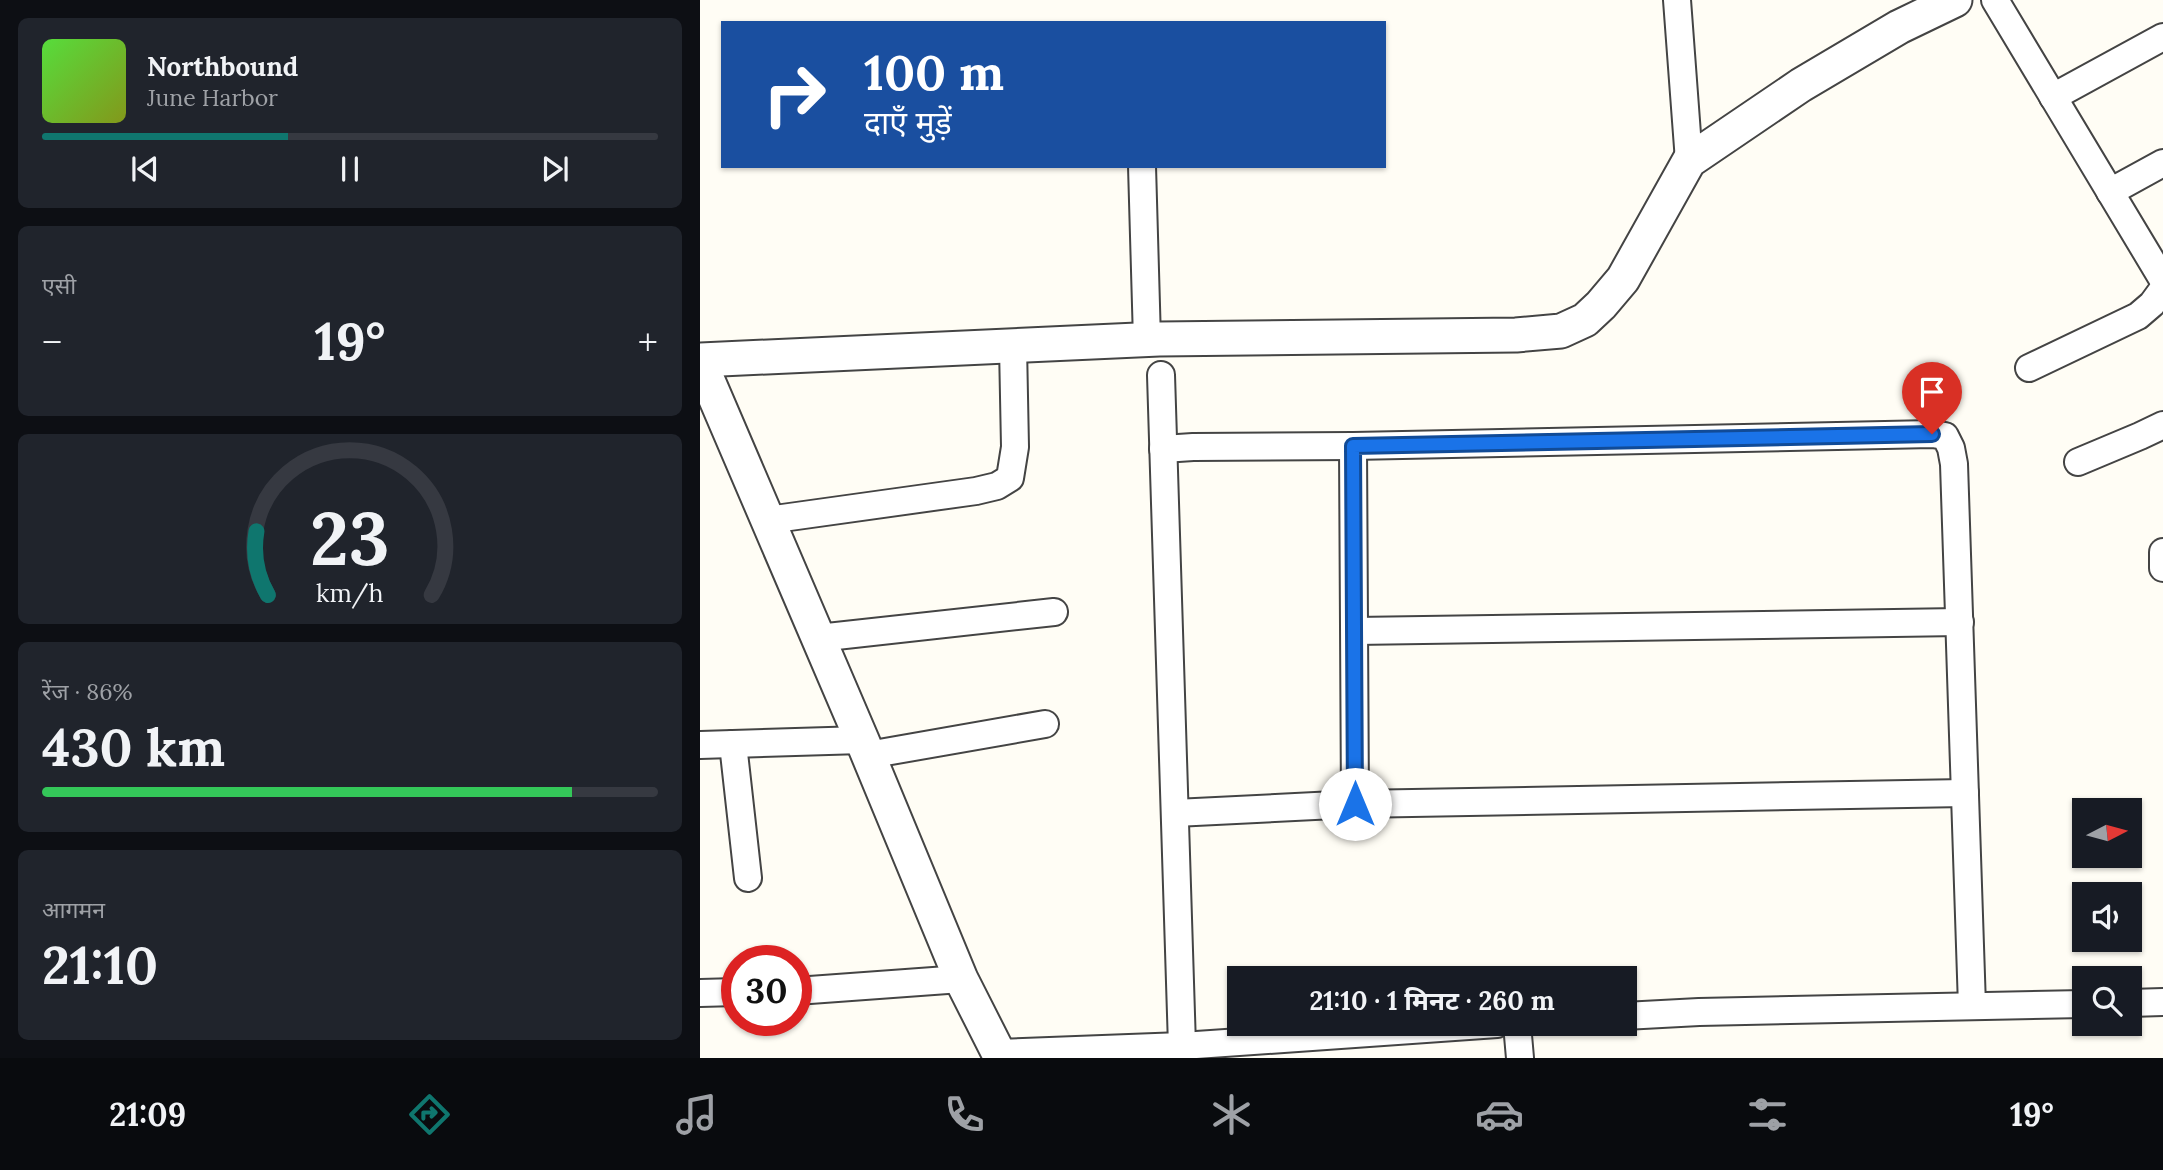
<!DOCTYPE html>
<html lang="hi">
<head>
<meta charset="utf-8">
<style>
  :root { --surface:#171b24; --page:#20242c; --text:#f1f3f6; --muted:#9ea1a6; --line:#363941; --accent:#0f766e }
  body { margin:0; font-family:Lora,"Noto Sans Devanagari",serif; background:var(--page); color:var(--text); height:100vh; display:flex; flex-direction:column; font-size:26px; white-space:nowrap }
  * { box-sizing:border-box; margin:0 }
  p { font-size:23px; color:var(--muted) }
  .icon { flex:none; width:38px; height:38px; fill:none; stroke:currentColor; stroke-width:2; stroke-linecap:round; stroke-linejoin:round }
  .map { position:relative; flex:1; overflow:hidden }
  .details { display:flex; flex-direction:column; gap:18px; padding:18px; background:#0d0f14; width:700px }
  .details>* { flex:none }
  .top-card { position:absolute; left:21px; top:21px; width:665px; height:147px; border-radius:0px; box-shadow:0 2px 5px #0004; background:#1a4fa0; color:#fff; overflow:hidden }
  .needle { width:46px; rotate:84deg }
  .buttons { position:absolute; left:1372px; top:798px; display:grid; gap:14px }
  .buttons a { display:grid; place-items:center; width:70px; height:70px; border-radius:0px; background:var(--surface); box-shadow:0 2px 5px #0004; font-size:35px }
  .speed { position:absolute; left:21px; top:945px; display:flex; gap:14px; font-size:35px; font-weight:700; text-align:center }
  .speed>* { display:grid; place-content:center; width:91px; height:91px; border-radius:50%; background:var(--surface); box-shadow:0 2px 5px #0004; line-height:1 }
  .speed .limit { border:10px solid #d22; background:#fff; color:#111 }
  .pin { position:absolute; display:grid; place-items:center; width:60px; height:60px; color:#fff; margin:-72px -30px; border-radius:50% 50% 50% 0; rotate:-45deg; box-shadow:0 0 7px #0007 }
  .pin .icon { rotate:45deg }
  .me { position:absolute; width:77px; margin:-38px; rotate:0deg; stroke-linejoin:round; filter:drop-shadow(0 0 5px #0008) }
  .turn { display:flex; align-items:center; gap:24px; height:147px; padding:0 28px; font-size:32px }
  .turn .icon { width:91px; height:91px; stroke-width:2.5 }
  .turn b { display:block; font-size:49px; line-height:60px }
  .big { font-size:52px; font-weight:700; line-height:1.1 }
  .details .widget { flex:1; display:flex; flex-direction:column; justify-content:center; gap:10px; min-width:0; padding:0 24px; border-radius:10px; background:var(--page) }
  .details .dial { align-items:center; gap:0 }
  .dial svg { height:182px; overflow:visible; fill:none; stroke:var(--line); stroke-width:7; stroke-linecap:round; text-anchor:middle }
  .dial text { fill:var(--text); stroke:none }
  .song { display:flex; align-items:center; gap:21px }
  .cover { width:84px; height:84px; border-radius:10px; background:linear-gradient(135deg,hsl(110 70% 55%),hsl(70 70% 35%)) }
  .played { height:7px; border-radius:4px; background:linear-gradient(90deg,var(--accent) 40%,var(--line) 40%) }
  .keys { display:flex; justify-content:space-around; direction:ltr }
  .heat { display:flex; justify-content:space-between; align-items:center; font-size:38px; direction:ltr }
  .charge { height:10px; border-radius:5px; background:linear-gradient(90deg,#34c759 86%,var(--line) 0) }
  .trip { position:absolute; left:527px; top:966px; width:410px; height:70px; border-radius:0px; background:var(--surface); box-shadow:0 2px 5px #0004; font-weight:700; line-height:70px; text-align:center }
  .tab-bar { display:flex; height:112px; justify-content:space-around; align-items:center; background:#090b0e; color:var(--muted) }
  .tab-bar .icon { width:49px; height:49px }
  .tab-bar .current { color:var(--accent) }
  .tab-bar b { font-size:32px; color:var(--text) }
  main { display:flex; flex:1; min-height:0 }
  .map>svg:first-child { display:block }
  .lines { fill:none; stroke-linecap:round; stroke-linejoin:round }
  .minor-casing { stroke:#444; stroke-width:30 }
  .tertiary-casing { stroke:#444; stroke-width:37 }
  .minor { stroke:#fff; stroke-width:26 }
  .tertiary { stroke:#fff; stroke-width:33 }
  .route-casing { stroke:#114b97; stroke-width:18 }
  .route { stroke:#1a73e8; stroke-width:12 }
</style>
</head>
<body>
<main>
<section class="details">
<div class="widget">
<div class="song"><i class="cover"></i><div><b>Northbound</b><p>June Harbor</p></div></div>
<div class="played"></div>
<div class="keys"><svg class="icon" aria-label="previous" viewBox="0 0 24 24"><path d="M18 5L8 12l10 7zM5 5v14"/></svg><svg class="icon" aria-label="pause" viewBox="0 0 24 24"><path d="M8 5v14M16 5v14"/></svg><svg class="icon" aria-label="next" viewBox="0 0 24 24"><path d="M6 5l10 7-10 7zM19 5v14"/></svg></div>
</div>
<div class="widget"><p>एसी</p>
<div class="heat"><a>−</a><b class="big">19°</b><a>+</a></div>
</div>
<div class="widget dial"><svg viewBox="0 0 100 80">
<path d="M14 69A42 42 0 1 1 86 69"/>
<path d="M14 69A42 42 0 0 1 9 41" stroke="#0f766e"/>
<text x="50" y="56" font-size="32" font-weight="700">23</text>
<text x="50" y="72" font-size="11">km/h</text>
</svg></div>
<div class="widget"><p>रेंज · 86%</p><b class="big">430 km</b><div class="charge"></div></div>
<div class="widget"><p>आगमन</p><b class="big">21:10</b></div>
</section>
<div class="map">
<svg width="1463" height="1058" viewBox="0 0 1463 1058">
  <rect width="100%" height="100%" fill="#fffdf5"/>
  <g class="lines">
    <defs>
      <g id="minor">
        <path d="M977 0 989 161"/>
        <path d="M1295 0 1463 280"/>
        <path d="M1353 97 1463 37"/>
        <path d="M442 166 447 340"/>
        <path d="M1410 192 1463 163"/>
        <path d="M1329 368 1438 316 1452 304 1463 289"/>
        <path d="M461 375 482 1046"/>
        <path d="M653 446 655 804"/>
        <path d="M463 449 493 447 653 446 1232 434 1245 436 1251 448 1254 464 1272 1006"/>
        <path d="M1378 462 1440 436 1463 425"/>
        <path d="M68 520 276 491 297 486 310 478 315 447 313 346"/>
        <path d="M1463 552V568"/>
        <path d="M655 631 1260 622"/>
        <path d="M118 638 354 612"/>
        <path d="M33 744 48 878"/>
        <path d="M0 745 162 740"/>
        <path d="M168 755 345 724"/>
        <path d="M475 813 655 804 1265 793"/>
        <path d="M96 991 261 979"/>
        <path d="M0 993 37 992"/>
        <path d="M1430 1003 1463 1002"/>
        <path d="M924 1016 999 1012 1384 1004"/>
        <path d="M817 1024 820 1058"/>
        <path d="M299 1053 482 1046 797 1024"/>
      </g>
      <g id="tertiary">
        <path d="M0 360 459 339 816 335 861 331 885 320 901 305 923 279 989 161 1101 85 1199 27 1255 0"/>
        <path d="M0 362 162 740 261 979 301 1058"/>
      </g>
    </defs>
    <use href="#minor" class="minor-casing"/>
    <use href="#tertiary" class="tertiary-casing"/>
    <use href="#minor" class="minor"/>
    <use href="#tertiary" class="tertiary"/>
  </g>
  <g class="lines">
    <defs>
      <path id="route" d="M655 804 653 446 1232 434"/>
    </defs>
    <use href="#route" class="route-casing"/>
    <use href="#route" class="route"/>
  </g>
</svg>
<div class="buttons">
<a><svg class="needle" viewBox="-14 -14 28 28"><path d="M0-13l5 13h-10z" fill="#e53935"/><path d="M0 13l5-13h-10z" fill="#9ea1a6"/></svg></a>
<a><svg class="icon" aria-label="sound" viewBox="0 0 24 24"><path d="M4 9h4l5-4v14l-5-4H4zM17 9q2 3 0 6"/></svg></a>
<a><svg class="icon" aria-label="search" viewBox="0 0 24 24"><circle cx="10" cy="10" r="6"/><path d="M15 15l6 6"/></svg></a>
</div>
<div class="speed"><div class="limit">30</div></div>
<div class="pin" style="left:1232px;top:434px;background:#d93025"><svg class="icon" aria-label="arrive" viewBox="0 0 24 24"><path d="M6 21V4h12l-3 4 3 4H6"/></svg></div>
<svg class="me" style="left:655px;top:804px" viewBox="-20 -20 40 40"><circle r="19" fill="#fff"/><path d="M0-13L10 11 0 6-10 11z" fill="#1a73e8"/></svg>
<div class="trip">21:10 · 1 मिनट · 260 m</div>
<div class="top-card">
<div class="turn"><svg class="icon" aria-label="right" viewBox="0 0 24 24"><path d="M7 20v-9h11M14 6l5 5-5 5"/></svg><div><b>100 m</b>दाएँ मुड़ें</div></div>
</div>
</div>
</main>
<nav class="tab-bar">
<b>21:09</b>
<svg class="icon current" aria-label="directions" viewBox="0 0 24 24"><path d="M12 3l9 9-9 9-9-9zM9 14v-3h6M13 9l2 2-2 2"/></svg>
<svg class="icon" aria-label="music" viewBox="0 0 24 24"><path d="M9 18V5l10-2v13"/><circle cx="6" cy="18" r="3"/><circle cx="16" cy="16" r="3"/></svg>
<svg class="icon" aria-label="phone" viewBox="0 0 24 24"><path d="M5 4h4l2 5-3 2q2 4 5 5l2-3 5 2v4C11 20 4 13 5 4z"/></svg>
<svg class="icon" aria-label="climate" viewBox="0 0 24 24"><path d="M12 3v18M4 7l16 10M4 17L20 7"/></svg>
<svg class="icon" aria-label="car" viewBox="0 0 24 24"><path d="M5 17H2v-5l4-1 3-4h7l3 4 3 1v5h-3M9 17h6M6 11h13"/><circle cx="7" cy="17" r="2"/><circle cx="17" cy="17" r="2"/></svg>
<svg class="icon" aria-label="filters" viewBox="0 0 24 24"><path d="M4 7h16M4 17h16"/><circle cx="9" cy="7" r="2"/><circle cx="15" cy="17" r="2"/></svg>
<b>19°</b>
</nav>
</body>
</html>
